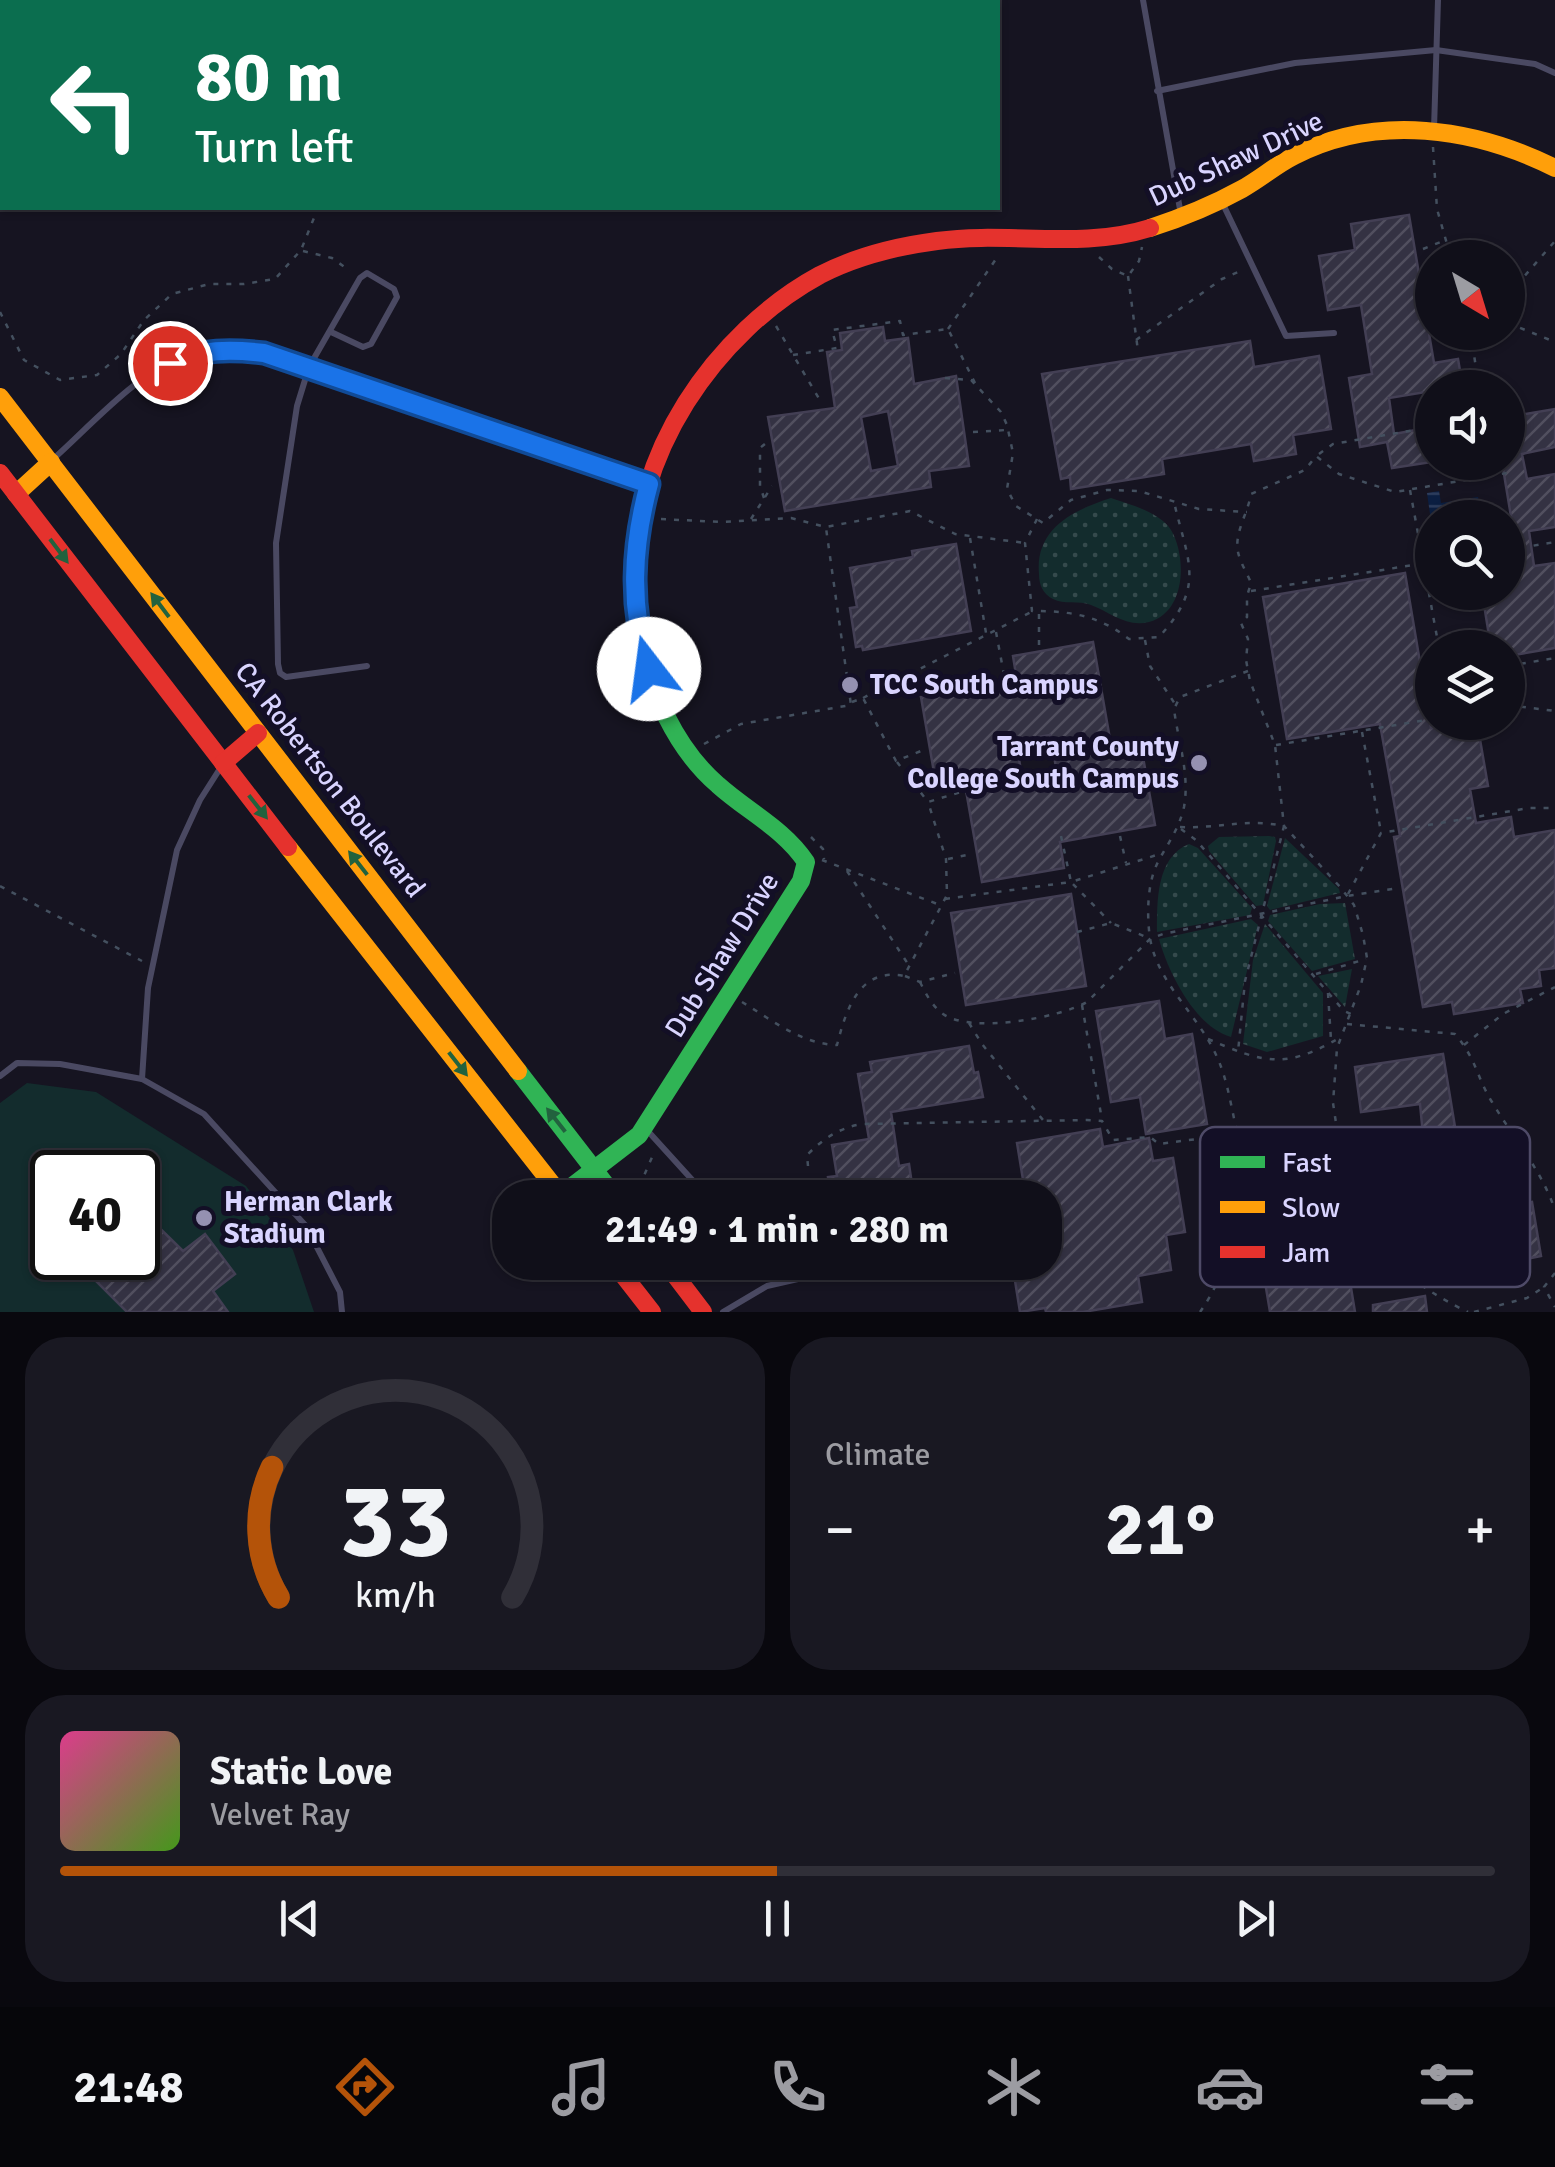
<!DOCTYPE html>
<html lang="en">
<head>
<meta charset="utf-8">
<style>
  :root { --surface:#100f19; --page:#191822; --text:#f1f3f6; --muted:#9c9ca2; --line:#302f38; --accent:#b45309 }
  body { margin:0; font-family:Signika,sans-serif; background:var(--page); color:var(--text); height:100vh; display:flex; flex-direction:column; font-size:38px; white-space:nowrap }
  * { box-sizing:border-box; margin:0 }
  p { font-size:32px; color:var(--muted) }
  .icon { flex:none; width:55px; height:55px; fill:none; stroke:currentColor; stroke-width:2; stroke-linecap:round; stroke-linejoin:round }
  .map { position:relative; height:1312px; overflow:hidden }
  .drawer { display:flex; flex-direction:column; gap:25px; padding:25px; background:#09080e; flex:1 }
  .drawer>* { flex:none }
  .top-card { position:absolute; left:0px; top:0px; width:1000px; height:210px; box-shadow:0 2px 8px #0004,0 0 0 2px var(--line); background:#0b6e4f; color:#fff; overflow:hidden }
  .needle { width:65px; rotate:142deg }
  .fabs { position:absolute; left:1415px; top:240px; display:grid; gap:20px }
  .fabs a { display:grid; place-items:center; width:110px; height:110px; border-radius:50%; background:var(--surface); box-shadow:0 2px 8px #0004,0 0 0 2px var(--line); font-size:50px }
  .speed { position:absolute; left:30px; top:1150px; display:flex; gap:20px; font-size:50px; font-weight:700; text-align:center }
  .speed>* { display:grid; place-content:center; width:130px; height:130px; border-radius:50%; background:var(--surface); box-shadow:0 2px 8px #0004,0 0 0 2px var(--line); line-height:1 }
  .speed .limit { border:5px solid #111; border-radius:15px; background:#fff; color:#111 }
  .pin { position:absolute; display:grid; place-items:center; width:85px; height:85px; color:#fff; margin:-42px; border:5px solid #fff; border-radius:50%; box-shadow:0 2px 10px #0007 }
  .me { position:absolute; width:110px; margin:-55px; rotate:345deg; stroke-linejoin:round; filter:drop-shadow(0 0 8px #0008) }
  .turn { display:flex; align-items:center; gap:35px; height:210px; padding:0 30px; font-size:45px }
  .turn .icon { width:130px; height:130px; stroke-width:2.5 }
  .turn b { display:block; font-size:70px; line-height:85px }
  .big { font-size:75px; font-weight:700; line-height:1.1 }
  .drawer .card { flex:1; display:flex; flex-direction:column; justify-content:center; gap:15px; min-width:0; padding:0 35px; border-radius:40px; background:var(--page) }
  .drawer .dial { align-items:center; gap:0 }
  .dial svg { height:260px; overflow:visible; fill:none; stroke:var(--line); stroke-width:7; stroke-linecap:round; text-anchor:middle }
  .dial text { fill:var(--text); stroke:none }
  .song { display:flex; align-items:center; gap:30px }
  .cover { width:120px; height:120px; border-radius:15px; background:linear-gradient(135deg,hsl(330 70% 55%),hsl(100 70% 35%)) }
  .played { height:10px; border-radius:5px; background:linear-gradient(90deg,var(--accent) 50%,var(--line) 50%) }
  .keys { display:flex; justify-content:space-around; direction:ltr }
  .heat { display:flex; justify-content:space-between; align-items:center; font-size:55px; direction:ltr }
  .drawer .tiles { flex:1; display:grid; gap:25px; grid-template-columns:1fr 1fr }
  .card:last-child { grid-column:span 2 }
  .trip { position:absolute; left:492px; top:1180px; width:570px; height:100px; border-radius:40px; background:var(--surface); box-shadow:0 2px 8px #0004,0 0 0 2px var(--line); font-weight:700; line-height:100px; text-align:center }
  .menu { display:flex; height:160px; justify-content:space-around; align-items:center; background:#06060a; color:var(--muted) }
  .menu .icon { width:70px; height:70px }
  .menu .active { color:var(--accent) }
  .menu b { font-size:45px; color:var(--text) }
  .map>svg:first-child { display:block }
  .grass { fill:url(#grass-dots) }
  .garden { fill:#132c2d; fill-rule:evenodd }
  .water { fill:url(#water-rules) }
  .building { fill:url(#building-hatch); stroke:#433f54; stroke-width:2.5; fill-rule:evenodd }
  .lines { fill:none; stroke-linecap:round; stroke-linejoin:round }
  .path { stroke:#44505f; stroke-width:2.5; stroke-dasharray:5 8; stroke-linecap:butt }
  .lane { stroke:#4a4962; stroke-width:6 }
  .fast { stroke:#30b455; stroke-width:18 }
  .slow { stroke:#ff9f0a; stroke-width:18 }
  .jam { stroke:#e5322d; stroke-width:18 }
  .oneway { fill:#22623e }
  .route-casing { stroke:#114b97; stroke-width:25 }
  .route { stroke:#1a73e8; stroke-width:18 }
  .poi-dot { fill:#9591b1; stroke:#130f26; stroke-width:4 }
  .labels { text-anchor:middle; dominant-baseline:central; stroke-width:10; stroke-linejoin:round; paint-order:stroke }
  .street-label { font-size:28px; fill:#d9d4ff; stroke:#130f26 }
  .poi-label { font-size:28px; font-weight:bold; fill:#d9d4ff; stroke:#130f26; text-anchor:start }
  .key { fill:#130f26; stroke:#4e4a67; stroke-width:2.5 }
  .key-label { font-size:28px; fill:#d9d4ff }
</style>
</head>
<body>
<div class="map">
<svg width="1555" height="1312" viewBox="0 0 1555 1312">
  <defs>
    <pattern id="grass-dots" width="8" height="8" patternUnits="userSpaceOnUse" patternTransform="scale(2.5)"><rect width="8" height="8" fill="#132c2d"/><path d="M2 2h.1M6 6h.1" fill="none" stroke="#354a4c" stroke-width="1.8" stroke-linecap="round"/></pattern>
    <pattern id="water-rules" width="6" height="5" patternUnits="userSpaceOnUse" patternTransform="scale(2.5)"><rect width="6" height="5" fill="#0b1e41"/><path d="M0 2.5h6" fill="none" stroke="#2e3e5e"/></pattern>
    <pattern id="building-hatch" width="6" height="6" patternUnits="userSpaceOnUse" patternTransform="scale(2.5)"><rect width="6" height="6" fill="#343243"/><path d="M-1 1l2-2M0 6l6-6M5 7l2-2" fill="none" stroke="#514f5f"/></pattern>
  </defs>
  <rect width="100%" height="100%" fill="#161421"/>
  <g class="grass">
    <path d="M1111 498C1129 504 1161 513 1171 530 1187 557 1186 612 1149 622 1127 628 1110 612 1091 605 1079 600 1064 605 1053 599 1043 594 1039 585 1039 574 1035 528 1074 510 1111 498Z"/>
    <path d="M1269 836 1275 837 1276 841 1263 905 1256 906 1209 851 1208 846 1219 837Z"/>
    <path d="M1285 838 1339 889 1340 893 1270 910 1267 906Z"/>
    <path d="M1189 844 1198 848 1252 908 1250 915 1157 932C1157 902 1156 857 1189 844Z"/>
    <path d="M1345 903 1355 959 1312 971 1268 921 1270 915 1320 904Z"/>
    <path d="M1251 919 1258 925 1231 1037C1195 1027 1168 972 1159 939Z"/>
    <path d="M1265 924 1323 993V1036L1267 1052 1243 1044 1253 960Z"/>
    <path d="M1352 969 1345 1007 1318 976Z"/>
  </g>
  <path class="garden" d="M27 1083 96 1092 246 1186 293 1250 314 1312H0V1103ZM52 1172H138V1258H52Z"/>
  <path class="water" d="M1439 491 1441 503 1478 497 1480 509 1432 518V528L1427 493Z"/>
  <g class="building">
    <path d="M1409 215 1434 363 1458 359 1463 388H1432V391L1389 398 1394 434 1432 427V462L1392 468 1387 442 1360 447 1349 378 1372 374 1361 305 1328 310 1319 256 1355 250 1351 224Z"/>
    <path d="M883 327 885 341 908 338 914 384 956 376 969 466 929 471 931 487 785 511 768 417 835 408 827 352 842 350 840 333ZM888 411 898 466 871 471 861 417Z"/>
    <path d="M1250 341 1254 367 1319 356 1331 429 1293 435 1296 454 1254 461 1251 444 1162 459 1164 474 1071 489 1070 477 1061 479 1042 374Z"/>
    <path d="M1555 409V447L1522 454 1527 479 1555 474V527L1529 531 1534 566 1555 563V648L1508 656V648H1491L1482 592H1508V573L1520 571 1502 462H1508V417Z"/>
    <path d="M956 544 971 631 863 650 862 646 856 647 850 608 857 607 850 568 913 557 912 551Z"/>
    <path d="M1405 573 1431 728 1477 722 1488 786 1470 789 1476 823 1511 817 1514 837 1555 830V968L1539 970 1541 986 1520 989 1523 1003 1454 1014 1452 1002 1423 1007 1394 837 1400 836 1380 724 1287 739 1263 597Z"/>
    <path d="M1093 642 1111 745 1140 740 1155 825 1060 842 1064 868 982 882 964 779 936 784 921 697 1017 681 1013 656ZM1050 735 1059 783 1024 789 1016 741Z"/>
    <path d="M1071 894 1086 986 966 1005 951 913Z"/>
    <path d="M1159 1001 1165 1039 1192 1034 1207 1124 1146 1134 1140 1097 1111 1102 1096 1011Z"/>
    <path d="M969 1046 974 1073 978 1072 983 1097 891 1112 899 1166 909 1164 914 1198H831L828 1177 837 1176 832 1145 869 1139 858 1074 872 1072 870 1062Z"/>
    <path d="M1443 1054 1469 1212 1532 1202 1541 1256 1420 1280 1409 1212 1379 1217 1366 1144 1423 1135 1420 1104 1361 1112 1355 1067Z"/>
    <path d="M1100 1129 1103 1147 1149 1138 1153 1161 1173 1158 1185 1232 1166 1235 1171 1270 1138 1276 1142 1302 1083 1312H1046L1045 1308 1020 1312 1012 1262H1045V1198H1026L1017 1143Z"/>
    <path d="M138 1207 183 1251 205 1234 235 1274 213 1291 228 1312H127L73 1258H138Z"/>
    <path d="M1340 1221 1355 1312H1270L1257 1234Z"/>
    <path d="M1425 1296 1427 1312H1373V1305Z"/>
  </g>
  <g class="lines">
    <g class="path">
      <path d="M23 2 25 0"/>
      <path d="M476 2 478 0"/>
      <path d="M0 28 2 25"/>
      <path d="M1433 147 1437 209 1451 258"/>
      <path d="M1423 249 1443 241"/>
      <path d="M303 251 332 258 350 271"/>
      <path d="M1099 257 1112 269 1128 276 1139 261 1142 247"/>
      <path d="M1128 276 1138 351"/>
      <path d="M1508 295 1555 241"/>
      <path d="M0 312 24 360 60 380 97 375 121 354 144 320 172 294 209 284H244L275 279 301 250 318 208"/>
      <path d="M1508 323 1555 342"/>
      <path d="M776 326 821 402"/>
      <path d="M948 329 996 259V253"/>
      <path d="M1136 340 1222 279 1243 270"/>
      <path d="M793 355 837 348 832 330 900 321 903 335 948 329 975 383"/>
      <path d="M945 378 971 380 1001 412 1007 425 1013 453 1007 489 1016 506 1043 523 1071 500 1107 490 1139 491 1199 509 1247 512"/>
      <path d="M1479 388 1473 348 1479 332"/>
      <path d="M973 432 1006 430"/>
      <path d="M1319 454 1333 444 1432 427"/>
      <path d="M1410 490 1439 648"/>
      <path d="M764 498 760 486V448L766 443"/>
      <path d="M661 519 722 522 791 518 826 527 910 511 955 534 1025 543"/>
      <path d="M751 519 772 486"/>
      <path d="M1037 519 1025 543 1032 611C1070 611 1098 615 1129 639L1159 637C1206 586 1188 562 1174 502"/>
      <path d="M970 538 986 633"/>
      <path d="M1508 550 1555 542"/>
      <path d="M1251 591 1432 562"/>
      <path d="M1039 614V647"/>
      <path d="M996 632 1005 680"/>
      <path d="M1145 640 1150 666 1175 704"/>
      <path d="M1508 666 1555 658"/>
      <path d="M1248 671 1180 697 1174 709C1178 741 1190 774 1184 807 1179 829 1168 843 1158 862 1148 881 1147 909 1149 930 1153 981 1198 1013 1217 1057 1232 1090 1232 1126 1246 1160 1276 1173 1313 1160 1339 1143L1333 1103 1337 1048 1361 985 1367 958 1363 935 1354 905 1341 888 1284 826 1275 745 1250 681 1246 660 1248 639 1241 623 1247 617V596L1251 583C1247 573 1240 562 1238 552 1234 533 1248 513 1251 494L1305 470 1316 456 1339 474 1395 492 1507 473 1505 462"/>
      <path d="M863 698 1031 612"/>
      <path d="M852 702 863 698 896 761 926 749"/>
      <path d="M1508 705 1555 711"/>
      <path d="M1362 732 1381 832"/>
      <path d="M704 744 741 724 851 705 826 528"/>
      <path d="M1276 745 1432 719"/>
      <path d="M897 762 928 802 964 791"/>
      <path d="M1180 827C1217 829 1245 818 1284 826L1245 981 1238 1052"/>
      <path d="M1181 829 1196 840 1344 1011 1351 1014"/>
      <path d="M1061 836 1071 882 1163 853"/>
      <path d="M1120 836 1126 863"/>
      <path d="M811 837 823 849 824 859"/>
      <path d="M948 859 971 854"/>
      <path d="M822 860 940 905"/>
      <path d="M847 871 908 964"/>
      <path d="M0 886 142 961"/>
      <path d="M1348 894 1381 833 1529 808H1555"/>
      <path d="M945 899 1071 882 1111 923"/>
      <path d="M1077 932 1111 923 1149 938"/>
      <path d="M1316 974 1366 959"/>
      <path d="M905 976 920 982 955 973"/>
      <path d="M920 982C926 994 932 1006 943 1014 971 1034 1059 1018 1087 1002L1150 939 1163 934 1347 896 1399 888"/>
      <path d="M1328 993 1331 1040"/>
      <path d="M742 1002C772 1020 801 1044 837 1045 846 1010 859 967 904 976L947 895 946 859 928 802"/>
      <path d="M1082 1005 1102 1120"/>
      <path d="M969 1023 982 1044 1043 1120"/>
      <path d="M1347 1024 1455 1034C1477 1060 1476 1076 1492 1102 1514 1139 1541 1169 1555 1210"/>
      <path d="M1208 1039C1266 1064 1286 1069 1341 1037"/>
      <path d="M1464 1045 1503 1014 1555 987"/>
      <path d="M1339 1143C1359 1168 1361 1201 1372 1231 1385 1266 1436 1297 1468 1312"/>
      <path d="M808 1166 807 1155C824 1138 839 1128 862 1124L1087 1120 1102 1121 1113 1140 1150 1137 1159 1144 1235 1134"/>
      <path d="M638 1198 636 1194 653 1155"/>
      <path d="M1555 1273 1544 1287 1555 1307"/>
      <path d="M1200 1312C1226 1276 1246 1209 1256 1166"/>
      <path d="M1474 1312 1527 1298 1544 1287"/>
    </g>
    <g class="lane">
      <path d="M1143 0 1181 215"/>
      <path d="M1157 91 1295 63 1436 50 1535 64 1555 73"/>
      <path d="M1434 129 1438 0"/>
      <path d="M1221 200 1286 336 1334 333"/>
      <path d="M331 332 363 347 371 344 397 297 394 289 367 273 360 278 309 367 297 406 276 543 278 664 280 673 286 677 367 666"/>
      <path d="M51 461C93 424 138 370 192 353 227 342 265 354 298 363L649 484"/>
      <path d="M221 767 200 800 177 850 148 988 142 1079 204 1114 306 1226 340 1292 342 1312"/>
      <path d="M0 1076 17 1063 60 1064 142 1079"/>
      <path d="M646 1129 705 1194 792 1189 808 1198"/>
      <path d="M825 1262 827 1273"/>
      <path d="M723 1312 767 1286 873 1262"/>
    </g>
    <g class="fast">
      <path d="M518 1071 616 1198"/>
      <path d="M561 1195 639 1135 801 881 806 862C783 828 748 812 718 785 675 748 650 690 639 635 636 618 637 598 636 580"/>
    </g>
    <g class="slow">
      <path d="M1150 228C1181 218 1213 205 1242 189 1260 179 1276 165 1294 156 1377 113 1475 128 1555 168"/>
      <path d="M0 397 518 1071"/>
      <path d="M16 494 51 462"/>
      <path d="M288 847 563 1198"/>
    </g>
    <g class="jam">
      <path d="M0 473 288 847"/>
      <path d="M636 580C629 457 715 332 820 275 855 257 899 246 937 241 1008 231 1080 250 1150 228"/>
      <path d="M223 763 258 733"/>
      <path d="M613 1262 652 1312"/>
      <path d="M665 1262 703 1312"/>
    </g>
  </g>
  <defs><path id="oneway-solid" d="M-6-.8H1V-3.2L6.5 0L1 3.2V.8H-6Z" transform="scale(2.5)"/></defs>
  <g class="oneway">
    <use href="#oneway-solid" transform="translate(59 551) rotate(53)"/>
    <use href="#oneway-solid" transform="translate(160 605) rotate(-127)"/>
    <use href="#oneway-solid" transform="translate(258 807) rotate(52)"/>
    <use href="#oneway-solid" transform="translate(358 863) rotate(-128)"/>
    <use href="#oneway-solid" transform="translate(458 1064) rotate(52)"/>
    <use href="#oneway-solid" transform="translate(556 1120) rotate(-128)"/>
  </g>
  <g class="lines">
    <defs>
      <path id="route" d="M170 363C202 349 230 349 264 353L649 484C632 547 629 607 649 669"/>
    </defs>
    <use href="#route" class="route-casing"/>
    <use href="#route" class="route"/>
  </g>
  <g class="poi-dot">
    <circle cx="850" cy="685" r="10"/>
    <circle cx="1199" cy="763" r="10"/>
    <circle cx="204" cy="1218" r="10"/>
  </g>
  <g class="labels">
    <g class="street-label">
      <text transform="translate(1236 159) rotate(-25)">Dub Shaw Drive</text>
      <text transform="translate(330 780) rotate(52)">CA Robertson Boulevard</text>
      <text transform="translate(722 955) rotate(-58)">Dub Shaw Drive</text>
    </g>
    <g class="poi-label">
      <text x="870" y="685">TCC South Campus</text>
      <text x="1179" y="747" text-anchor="end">Tarrant County<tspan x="1179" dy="32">College South Campus</tspan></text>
      <text x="224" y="1202">Herman Clark<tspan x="224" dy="32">Stadium</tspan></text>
    </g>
  </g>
  <rect x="1200" y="1127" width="330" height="160" rx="15" class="key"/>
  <rect x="1220" y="1156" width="45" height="12" fill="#30b455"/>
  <rect x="1220" y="1201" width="45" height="12" fill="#ff9f0a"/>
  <rect x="1220" y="1246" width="45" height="12" fill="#e5322d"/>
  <g class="key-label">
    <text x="1282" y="1172">Fast</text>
    <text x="1282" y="1217">Slow</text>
    <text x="1282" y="1262">Jam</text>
  </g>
</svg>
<div class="fabs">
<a><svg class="needle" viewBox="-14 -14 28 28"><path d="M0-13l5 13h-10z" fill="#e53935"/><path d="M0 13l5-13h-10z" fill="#9c9ca2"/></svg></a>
<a><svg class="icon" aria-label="sound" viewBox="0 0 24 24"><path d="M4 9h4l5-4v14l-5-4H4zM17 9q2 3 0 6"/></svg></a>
<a><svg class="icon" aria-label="search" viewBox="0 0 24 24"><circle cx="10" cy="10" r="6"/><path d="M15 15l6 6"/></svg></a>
<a><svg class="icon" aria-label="layers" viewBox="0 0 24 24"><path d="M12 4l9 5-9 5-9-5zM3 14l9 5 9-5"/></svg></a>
</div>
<div class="speed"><div class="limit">40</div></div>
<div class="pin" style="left:170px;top:363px;background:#d93025"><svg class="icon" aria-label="arrive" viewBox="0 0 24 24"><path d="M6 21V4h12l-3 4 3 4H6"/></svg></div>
<svg class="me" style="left:649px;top:669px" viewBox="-20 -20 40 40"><circle r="19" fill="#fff"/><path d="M0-13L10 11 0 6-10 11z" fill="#1a73e8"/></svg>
<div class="trip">21:49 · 1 min · 280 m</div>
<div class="top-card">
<div class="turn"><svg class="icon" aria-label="left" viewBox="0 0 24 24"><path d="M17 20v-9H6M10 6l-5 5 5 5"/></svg><div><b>80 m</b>Turn left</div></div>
</div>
</div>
<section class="drawer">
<div class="tiles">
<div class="card dial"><svg viewBox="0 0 100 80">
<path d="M14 69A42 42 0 1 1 86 69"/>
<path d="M14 69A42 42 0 0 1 12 29" stroke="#b45309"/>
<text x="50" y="56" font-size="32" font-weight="700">33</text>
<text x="50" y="72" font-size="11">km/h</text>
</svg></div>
<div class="card"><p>Climate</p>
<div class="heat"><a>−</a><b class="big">21°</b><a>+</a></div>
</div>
<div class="card">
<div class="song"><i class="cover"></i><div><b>Static Love</b><p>Velvet Ray</p></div></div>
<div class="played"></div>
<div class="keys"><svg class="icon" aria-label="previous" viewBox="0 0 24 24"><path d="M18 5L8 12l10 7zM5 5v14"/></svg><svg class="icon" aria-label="pause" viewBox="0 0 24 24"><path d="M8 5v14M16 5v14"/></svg><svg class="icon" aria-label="next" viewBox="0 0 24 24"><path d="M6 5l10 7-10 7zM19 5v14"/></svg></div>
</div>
</div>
</section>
<nav class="menu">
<b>21:48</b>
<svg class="icon active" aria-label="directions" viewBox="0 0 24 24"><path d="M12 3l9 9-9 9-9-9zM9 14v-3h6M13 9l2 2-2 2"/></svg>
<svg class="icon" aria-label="music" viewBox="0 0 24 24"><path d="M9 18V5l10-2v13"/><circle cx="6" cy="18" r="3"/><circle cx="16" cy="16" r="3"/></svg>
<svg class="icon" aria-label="phone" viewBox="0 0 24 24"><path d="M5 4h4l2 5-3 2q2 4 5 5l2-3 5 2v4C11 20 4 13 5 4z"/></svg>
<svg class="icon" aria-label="climate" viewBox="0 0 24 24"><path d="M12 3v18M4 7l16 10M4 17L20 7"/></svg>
<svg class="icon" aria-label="car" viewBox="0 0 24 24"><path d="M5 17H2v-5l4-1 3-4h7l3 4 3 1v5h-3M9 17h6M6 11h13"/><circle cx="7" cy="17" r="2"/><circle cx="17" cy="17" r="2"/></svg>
<svg class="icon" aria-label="filters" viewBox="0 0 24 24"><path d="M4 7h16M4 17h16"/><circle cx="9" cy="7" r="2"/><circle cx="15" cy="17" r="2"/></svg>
</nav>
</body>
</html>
